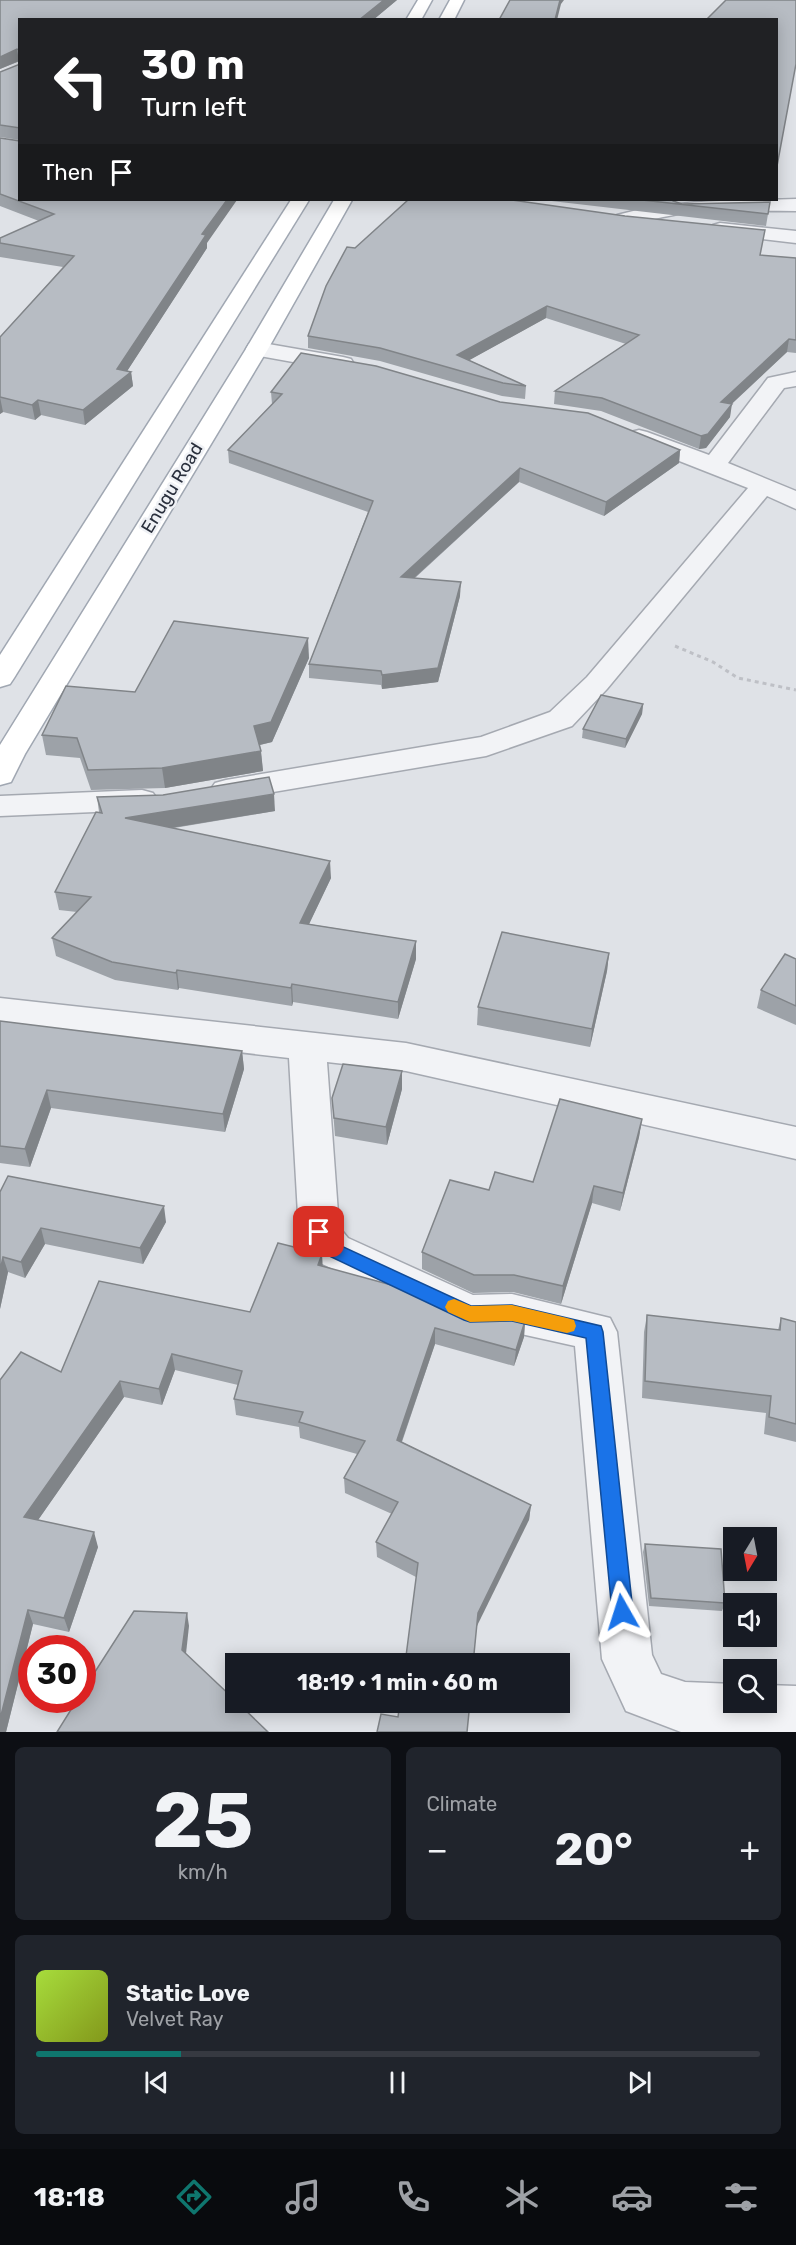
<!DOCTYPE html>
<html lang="en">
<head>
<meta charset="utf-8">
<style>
  :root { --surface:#171b24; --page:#20242c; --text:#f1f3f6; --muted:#9ea1a6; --line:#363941; --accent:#0f766e }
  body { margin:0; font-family:Rubik,sans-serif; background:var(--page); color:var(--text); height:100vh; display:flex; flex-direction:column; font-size:22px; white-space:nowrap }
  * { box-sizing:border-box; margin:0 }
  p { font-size:20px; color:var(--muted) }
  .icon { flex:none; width:33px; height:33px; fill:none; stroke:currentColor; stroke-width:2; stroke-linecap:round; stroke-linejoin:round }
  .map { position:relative; height:1732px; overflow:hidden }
  .details { display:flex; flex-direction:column; gap:15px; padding:15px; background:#0d0f14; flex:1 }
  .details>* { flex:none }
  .banner { position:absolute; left:18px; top:18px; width:760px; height:183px; border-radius:0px; box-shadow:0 3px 15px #0003; background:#202124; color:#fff; overflow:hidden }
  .needle { width:39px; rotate:190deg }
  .buttons { position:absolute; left:723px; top:1527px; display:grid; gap:12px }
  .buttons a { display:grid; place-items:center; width:54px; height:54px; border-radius:0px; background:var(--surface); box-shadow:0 3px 15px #0003; font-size:30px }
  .speed { position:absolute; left:18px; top:1635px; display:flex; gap:12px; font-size:30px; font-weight:700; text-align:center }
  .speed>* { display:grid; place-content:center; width:78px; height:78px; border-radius:50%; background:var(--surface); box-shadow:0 3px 15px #0003; line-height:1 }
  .speed .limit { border:9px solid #d22; background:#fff; color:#111 }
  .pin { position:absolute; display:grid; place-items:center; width:51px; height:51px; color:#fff; margin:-26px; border-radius:12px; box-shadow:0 3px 9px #0006 }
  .me { position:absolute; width:66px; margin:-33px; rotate:354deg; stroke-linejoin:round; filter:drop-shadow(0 0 4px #0008) }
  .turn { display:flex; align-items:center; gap:21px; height:126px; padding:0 24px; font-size:27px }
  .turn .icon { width:78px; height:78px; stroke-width:2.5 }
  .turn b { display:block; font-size:42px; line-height:51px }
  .then { display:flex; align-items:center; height:57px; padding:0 24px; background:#0003; gap:12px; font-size:22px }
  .big { font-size:45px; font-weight:700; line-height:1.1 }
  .details .card { flex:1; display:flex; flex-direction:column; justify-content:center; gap:9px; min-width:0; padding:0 21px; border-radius:9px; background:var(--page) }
  .details .dial { align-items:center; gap:0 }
  .dial b { font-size:78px; line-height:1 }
  .song { display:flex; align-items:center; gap:18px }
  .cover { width:72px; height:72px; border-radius:9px; background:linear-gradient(135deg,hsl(80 70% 55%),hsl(70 70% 35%)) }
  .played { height:6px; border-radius:3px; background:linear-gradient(90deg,var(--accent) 20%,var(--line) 20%) }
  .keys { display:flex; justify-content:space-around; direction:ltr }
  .heat { display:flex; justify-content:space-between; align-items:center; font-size:33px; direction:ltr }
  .details .tiles { flex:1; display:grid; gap:15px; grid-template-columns:1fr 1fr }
  .card:last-child { grid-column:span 2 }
  .trip { position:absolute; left:225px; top:1653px; width:345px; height:60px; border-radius:0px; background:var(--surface); box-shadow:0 3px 15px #0003; font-weight:700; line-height:60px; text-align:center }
  .tabs { display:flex; height:96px; justify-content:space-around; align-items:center; background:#090b0e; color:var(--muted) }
  .tabs .icon { width:42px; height:42px }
  .tabs .selected { color:var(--accent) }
  .tabs b { font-size:27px; color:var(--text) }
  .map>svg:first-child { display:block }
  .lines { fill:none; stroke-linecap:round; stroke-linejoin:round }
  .minor-casing { stroke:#a5a9b1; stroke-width:3 }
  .primary-casing { stroke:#a0a7b2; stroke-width:3 }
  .path { stroke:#bec0c6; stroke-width:3; stroke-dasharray:4 4; stroke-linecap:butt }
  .minor { fill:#f2f3f6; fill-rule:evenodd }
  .primary { fill:#fff; fill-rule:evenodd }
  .wall { fill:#9da2a8 }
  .shaded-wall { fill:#808488 }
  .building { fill:#b7bcc3; stroke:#808488; stroke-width:1.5 }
  .route { fill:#1a73e8; stroke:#114b97; stroke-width:1.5 }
  .slow { fill:#f59e0b }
  .labels { text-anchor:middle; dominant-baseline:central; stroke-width:5; stroke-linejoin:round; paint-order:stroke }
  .far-street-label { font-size:18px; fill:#2a303d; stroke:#eff1f5 }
</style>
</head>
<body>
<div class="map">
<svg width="796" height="1732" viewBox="0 0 796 1732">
  <rect width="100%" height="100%" fill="#dfe2e7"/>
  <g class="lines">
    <defs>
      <g id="minor">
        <path d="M796 199V211C759 211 722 210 685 213 669 215 629 226 617 223L614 219 617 215C676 199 735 201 796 199Z"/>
        <path d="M720 223 796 231V243L713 233 710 229 713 225Z"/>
        <path d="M257 342 343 357 351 359 354 364 351 369 343 371 249 354 246 349 249 344Z"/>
        <path d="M796 372V386L784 388 728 463 796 491V509L767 496 607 689 572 726 486 756 226 800 215 797 210 790 215 783 226 780 481 737 550 712 587 677 748 488 631 442 627 437 631 432 639 430 647 432 709 455 768 378Z"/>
        <path d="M142 790 153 793 158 800 153 807 142 810 0 816V796Z"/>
        <path d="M0 998 406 1043 796 1127V1159L406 1071 327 1062 339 1227 348 1238 473 1295 512 1294 610 1318 617 1332 652 1655 661 1674 685 1682 734 1684V1702H766V1685L796 1686V1732H681L626 1711 602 1659 575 1346 512 1332 470 1333 318 1262 299 1232 289 1058 0 1024Z"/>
      </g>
      <g id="primary">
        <path d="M418 0H432L421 20H406Z"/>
        <path d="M450 0H464L454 20H439Z"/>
        <path d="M291 200H309L14 678 10 684 0 687V655Z"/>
        <path d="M334 200H352L268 349 25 754 11 782 0 785V745L246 349Z"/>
      </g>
    </defs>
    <use href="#minor" class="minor-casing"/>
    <use href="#primary" class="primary-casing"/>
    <path class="path" d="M675 646 713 662 738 678 796 690"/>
    <use href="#minor" class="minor"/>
    <use href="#primary" class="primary"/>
  </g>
  <g class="wall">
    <path d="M0 0H397L373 20H20V61L0 69Z"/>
    <path d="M20 64V140L0 137V72Z"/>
    <path d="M0 138 207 243V248L127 371 131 372 133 386 85 425 41 415 35 420 3 412 0 414V337L63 267 0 257V238L39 221 0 206Z"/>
    <path d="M543 200H678L674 201 682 204 770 202 766 226Z"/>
    <path d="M355 248 761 255 796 258V353L787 352 731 404 730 417 706 448 699 449 601 411 554 404 555 391 626 344 546 318 469 360 526 386 525 399 502 396 380 361 308 348V336Z"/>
    <path d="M271 392 500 402 680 450 679 463 604 516 519 482 415 578 460 596 438 682 382 689 381 685 309 678V664L368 512 229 463 228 450 272 404Z"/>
    <path d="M309 658 272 742 260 745 263 771 165 788 91 790 80 758 46 755 42 735 135 692Z"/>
    <path d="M643 704 642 714 625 748 582 738 583 729Z"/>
    <path d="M97 797 275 811 174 828 331 878 309 924 416 941V959L398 1019 293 1002 292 1006 179 988 178 990 115 980 56 956 52 938 77 912 59 910 55 892 99 812Z"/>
    <path d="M609 953 607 971 590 1047 477 1025 478 1007Z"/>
    <path d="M796 959V1025L757 1008 761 990Z"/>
    <path d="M0 1021 242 1051 244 1069 225 1132 51 1108 30 1167 0 1163Z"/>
    <path d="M402 1089 387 1145 335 1136 332 1098Z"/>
    <path d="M642 1119 639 1137 620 1211 592 1203 561 1304 513 1292 473 1293 422 1269V1252L489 1190 533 1182Z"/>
    <path d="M0 1192 166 1222 143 1264 45 1244 25 1278 8 1272 0 1309Z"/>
    <path d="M322 1266 470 1319 525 1321 524 1337 514 1366 435 1344 402 1442 531 1505 529 1520 416 1577 377 1557 376 1542 392 1514 345 1493 344 1478 357 1454 300 1438 299 1427 236 1415 234 1399 238 1385 175 1370 162 1405 124 1397 38 1520 98 1547 69 1632 33 1624 6 1732H0L61 1372 250 1312Z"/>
    <path d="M647 1315 778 1330 781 1318 796 1322V1442L764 1434 766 1413 642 1398 644 1332Z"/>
    <path d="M645 1544 725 1603 722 1611 649 1606 643 1552Z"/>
  </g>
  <g class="shaded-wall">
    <path d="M384 0H397L373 20H359Z"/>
    <path d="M560 0H564L561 4 557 20H555Z"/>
    <path d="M17 49 19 61 0 69V57Z"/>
    <path d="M227 200H237L207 243V248L122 379 131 372 133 386 85 425 83 410 117 369 202 234Z"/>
    <path d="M547 306 546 318 457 367V355Z"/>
    <path d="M789 339 787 352 720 415 721 402Z"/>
    <path d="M0 397 3 412 0 414Z"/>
    <path d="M38 400 41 415 35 420 32 405Z"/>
    <path d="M732 404 730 417 706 448 699 449 701 436Z"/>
    <path d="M680 450 679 463 604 516 606 502Z"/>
    <path d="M520 468 519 482 401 590V577Z"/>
    <path d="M461 582 460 596 438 682 382 689V675Z"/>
    <path d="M308 638 309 658 272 742 255 746 254 726Z"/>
    <path d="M643 704 642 714 625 748 626 739Z"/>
    <path d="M261 751 263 771 165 788 162 768Z"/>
    <path d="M274 794 275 811 128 835 125 818Z"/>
    <path d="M330 861 331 878 301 941 300 923Z"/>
    <path d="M416 941V959L398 1019V1002Z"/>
    <path d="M609 953 607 971 590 1047 592 1029Z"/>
    <path d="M177 970 179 988 178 990 176 973Z"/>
    <path d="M292 984 293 1002 292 1006 291 988Z"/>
    <path d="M242 1051 244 1069 225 1132 223 1114Z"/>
    <path d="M402 1071V1089L387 1145 386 1127Z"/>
    <path d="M47 1090 51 1108 30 1167 25 1149Z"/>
    <path d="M642 1119 639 1137 620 1211 623 1193Z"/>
    <path d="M594 1186 592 1203 561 1304 563 1286Z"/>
    <path d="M164 1206 166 1222 143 1264 140 1248Z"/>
    <path d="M41 1228 45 1244 25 1278 21 1262Z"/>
    <path d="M322 1254 323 1271 318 1265Z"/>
    <path d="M3 1257 8 1272 0 1309V1271Z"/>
    <path d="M525 1321 524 1337 514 1366 516 1350Z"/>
    <path d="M435 1328V1344L397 1455V1440Z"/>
    <path d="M172 1354 175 1370 162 1405 159 1389Z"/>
    <path d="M120 1381 124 1397 29 1533 24 1517Z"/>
    <path d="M531 1505 529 1520 476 1628 478 1613Z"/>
    <path d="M94 1532 98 1547 69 1632 64 1618Z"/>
    <path d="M28 1610 33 1624 6 1732H0V1719Z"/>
    <path d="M187 1613 189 1626 185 1663 182 1650Z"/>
  </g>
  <g class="building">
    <path d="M0 0H384L359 20H20V51L17 49 0 57Z"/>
    <path d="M510 0H560L555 20H499Z"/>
    <path d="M726 0H796V64L777 166V20H706Z"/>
    <path d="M20 64V128L0 125V72Z"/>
    <path d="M0 138 20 141V200H227L202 234 206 235 117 369 131 372 83 410 38 400 32 405 0 397V337L74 256 0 243V238L54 214 0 194Z"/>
    <path d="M408 200H512L625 216 765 230 760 255 796 258V340L789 339 721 402 732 404 708 434 701 436 602 398 555 391 639 335 547 306 457 355 526 386 503 383 380 348 308 336 326 286 347 247 355 248Z"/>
    <path d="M642 200H673V201L682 204 770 202 768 214Z"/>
    <path d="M301 353 376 366 500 402 588 413 680 450 606 502 520 468 401 577 461 582 438 668 382 675 381 671 309 664 373 501 228 450 282 394 271 392Z"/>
    <path d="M174 621 308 638 271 722 254 726 261 751 162 768 88 770 77 738 42 735 66 686 135 692Z"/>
    <path d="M601 695 643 704 626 739 583 729Z"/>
    <path d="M269 777 274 794 125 818 330 861 300 923 416 941 398 1002 292 984 291 988 177 970 176 973 112 962 52 938 91 897 55 892 96 812 102 813 97 797 163 795Z"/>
    <path d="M502 932 609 953 592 1029 478 1007Z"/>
    <path d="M785 954 796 959V1006L761 990Z"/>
    <path d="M0 1021 242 1051 223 1114 47 1090 25 1149 0 1146Z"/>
    <path d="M343 1064 402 1071 386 1127 334 1118 332 1098Z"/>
    <path d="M560 1099 642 1119 623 1193 594 1186 563 1286 514 1275H474L422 1252 450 1180 489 1190 495 1172 533 1182Z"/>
    <path d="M8 1176 164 1206 140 1248 41 1228 21 1262 3 1257 0 1271V1192Z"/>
    <path d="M278 1243 322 1254 318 1265 406 1289 470 1319 513 1318 525 1321 516 1350 435 1328 397 1440 531 1505 478 1613 473 1664H405L418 1563 376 1542 398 1502 344 1478 365 1441 299 1422 303 1412 234 1399 242 1371 172 1354 159 1389 120 1381 24 1517 94 1532 64 1618 28 1610 0 1719V1380L21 1352 61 1372 99 1281 250 1312Z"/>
    <path d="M647 1315 780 1330 781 1318 796 1322V1424L769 1417 771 1396 645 1381Z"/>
    <path d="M645 1544 721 1549 725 1603 651 1598Z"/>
    <path d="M134 1611 187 1613 182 1650 236 1701V1702H237L268 1732H57L77 1700H82V1692Z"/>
    <path d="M400 1702H470L467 1732H377L381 1714 398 1717Z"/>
  </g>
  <path class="route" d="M319 1225 325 1227 339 1245 471 1306 512 1305 601 1326 603 1332 633 1612 630 1620 622 1623 615 1620 612 1612 586 1338 512 1321 470 1322 464 1320 327 1255 311 1232 313 1227Z"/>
  <path class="slow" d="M454 1299 471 1306 512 1305 567 1318 574 1320 576 1326 574 1331 567 1333 512 1321 470 1322 448 1312 445 1307 448 1301Z"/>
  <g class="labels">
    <g class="far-street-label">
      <text transform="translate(172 488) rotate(-59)">Enugu Road</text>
    </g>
  </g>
</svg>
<div class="buttons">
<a><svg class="needle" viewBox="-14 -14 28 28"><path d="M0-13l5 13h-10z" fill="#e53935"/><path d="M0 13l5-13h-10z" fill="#9ea1a6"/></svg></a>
<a><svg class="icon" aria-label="sound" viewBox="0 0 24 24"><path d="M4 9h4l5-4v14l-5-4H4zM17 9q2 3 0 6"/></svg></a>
<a><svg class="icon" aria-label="search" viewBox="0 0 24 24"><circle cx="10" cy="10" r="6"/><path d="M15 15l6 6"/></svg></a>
</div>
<div class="speed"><div class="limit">30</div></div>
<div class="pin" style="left:319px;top:1232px;background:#d93025"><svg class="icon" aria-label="arrive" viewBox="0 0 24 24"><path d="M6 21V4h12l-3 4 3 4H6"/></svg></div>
<svg class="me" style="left:622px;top:1612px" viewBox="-20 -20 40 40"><path d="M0-17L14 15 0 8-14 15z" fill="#1a73e8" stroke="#fff" stroke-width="4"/></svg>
<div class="trip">18:19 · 1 min · 60 m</div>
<div class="banner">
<div class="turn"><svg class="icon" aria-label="left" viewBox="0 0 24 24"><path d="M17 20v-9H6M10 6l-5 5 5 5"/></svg><div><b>30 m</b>Turn left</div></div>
<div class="then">Then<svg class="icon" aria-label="arrive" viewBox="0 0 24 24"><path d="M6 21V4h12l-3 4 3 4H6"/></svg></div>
</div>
</div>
<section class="details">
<div class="tiles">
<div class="card dial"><b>25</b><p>km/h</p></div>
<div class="card"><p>Climate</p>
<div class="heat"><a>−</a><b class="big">20°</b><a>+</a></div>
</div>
<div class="card">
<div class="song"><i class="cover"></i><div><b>Static Love</b><p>Velvet Ray</p></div></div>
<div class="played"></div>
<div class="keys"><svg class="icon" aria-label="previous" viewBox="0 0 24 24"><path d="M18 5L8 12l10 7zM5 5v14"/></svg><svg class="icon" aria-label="pause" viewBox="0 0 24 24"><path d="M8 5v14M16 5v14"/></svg><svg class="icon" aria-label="next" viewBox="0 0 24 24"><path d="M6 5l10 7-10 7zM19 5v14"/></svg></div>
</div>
</div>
</section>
<nav class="tabs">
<b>18:18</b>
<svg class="icon selected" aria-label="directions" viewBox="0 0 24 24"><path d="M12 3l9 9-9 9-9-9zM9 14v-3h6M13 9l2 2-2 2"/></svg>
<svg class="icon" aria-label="music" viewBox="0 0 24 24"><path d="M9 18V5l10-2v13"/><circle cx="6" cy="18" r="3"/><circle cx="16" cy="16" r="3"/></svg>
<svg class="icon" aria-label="phone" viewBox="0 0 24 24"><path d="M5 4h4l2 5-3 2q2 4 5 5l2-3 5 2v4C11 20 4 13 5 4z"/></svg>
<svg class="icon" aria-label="climate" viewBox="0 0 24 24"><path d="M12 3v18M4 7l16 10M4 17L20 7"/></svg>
<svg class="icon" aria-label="car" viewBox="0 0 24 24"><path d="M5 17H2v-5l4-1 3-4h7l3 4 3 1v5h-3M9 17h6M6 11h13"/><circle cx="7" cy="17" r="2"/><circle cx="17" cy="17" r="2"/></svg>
<svg class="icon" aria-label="filters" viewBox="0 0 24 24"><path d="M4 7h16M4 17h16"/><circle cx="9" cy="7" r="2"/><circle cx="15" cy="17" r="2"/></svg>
</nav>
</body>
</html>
